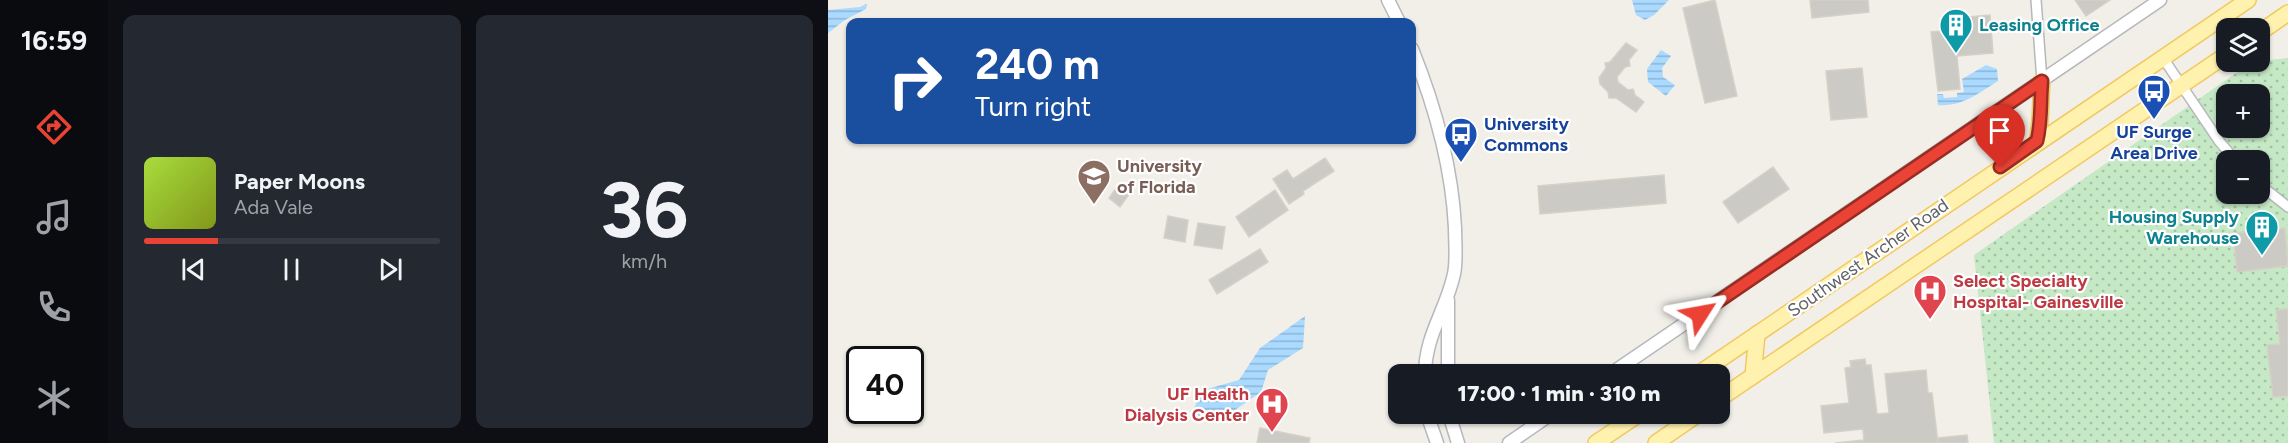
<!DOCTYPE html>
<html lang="en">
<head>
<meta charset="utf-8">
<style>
  :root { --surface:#171b24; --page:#242831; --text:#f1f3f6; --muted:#9ea1a6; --line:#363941; --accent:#ea4335 }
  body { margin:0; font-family:Figtree,sans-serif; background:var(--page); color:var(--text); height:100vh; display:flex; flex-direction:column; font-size:22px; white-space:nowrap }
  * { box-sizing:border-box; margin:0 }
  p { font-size:20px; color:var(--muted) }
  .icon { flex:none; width:33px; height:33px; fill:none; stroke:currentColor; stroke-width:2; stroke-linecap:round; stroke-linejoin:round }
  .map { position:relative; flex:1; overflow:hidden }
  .details { display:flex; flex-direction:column; gap:15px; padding:15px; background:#0d0f14; width:720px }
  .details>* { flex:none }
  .hud { position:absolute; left:18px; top:18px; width:570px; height:126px; border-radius:12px; box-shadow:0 2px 4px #0004; background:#1a4fa0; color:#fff; overflow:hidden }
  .controls { position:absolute; left:1388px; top:18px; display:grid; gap:12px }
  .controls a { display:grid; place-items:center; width:54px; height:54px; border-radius:12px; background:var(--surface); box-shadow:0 2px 4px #0004; font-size:30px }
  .speed { position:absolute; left:18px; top:346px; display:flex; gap:12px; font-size:30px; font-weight:700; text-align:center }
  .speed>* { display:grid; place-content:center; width:78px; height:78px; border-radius:50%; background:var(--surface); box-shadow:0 2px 4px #0004; line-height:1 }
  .speed .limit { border:3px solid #111; border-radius:9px; background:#fff; color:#111 }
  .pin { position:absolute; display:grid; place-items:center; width:51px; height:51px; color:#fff; margin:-62px -26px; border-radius:50% 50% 50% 0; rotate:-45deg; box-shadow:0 0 6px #0007 }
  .pin .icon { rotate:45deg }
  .me { position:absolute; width:66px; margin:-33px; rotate:56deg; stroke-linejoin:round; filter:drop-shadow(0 0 4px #0008) }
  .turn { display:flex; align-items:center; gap:21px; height:126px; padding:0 30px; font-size:27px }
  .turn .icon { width:78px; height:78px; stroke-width:2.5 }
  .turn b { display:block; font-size:42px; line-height:51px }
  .details .tile { flex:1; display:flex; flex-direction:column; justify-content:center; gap:9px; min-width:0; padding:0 21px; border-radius:12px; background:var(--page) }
  .details .dial { align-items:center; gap:0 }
  .dial b { font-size:78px; line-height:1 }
  .song { display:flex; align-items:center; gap:18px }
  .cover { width:72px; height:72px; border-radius:9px; background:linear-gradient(135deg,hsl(80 70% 55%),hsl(70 70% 35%)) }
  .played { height:6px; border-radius:3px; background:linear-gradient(90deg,var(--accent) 25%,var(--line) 25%) }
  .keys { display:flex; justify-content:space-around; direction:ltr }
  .details .tiles { flex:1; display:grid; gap:15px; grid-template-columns:repeat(2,1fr) }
  .trip { position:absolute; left:560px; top:364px; width:342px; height:60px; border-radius:12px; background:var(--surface); box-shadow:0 2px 4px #0004; font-weight:800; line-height:60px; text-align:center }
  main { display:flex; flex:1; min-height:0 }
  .tab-bar { display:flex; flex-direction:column; width:108px; justify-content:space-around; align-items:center; background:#090b0e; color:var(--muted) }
  .tab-bar .icon { width:42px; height:42px }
  .tab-bar .active { color:var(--accent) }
  .tab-bar b { font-size:27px; color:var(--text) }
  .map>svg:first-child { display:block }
  .park { fill:url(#park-dots); fill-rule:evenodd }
  .water { fill:url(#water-rules) }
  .building { fill:#cccac5; stroke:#d6d1c6; stroke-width:1.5 }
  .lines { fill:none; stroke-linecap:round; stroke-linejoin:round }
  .minor-casing { stroke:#b5b8bc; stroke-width:12 }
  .tertiary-casing { stroke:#b5b8bc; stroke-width:15 }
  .primary-casing { stroke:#f2c960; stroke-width:18 }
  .minor { stroke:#fff; stroke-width:9 }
  .tertiary { stroke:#fff; stroke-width:12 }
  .primary { stroke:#fff2af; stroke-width:15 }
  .route-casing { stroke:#982c22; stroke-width:15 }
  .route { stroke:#ea4335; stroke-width:10 }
  .labels { text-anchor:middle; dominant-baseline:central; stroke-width:4.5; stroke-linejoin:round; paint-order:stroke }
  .culture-label { font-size:18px; font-weight:bold; fill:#0d838f; stroke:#fff; text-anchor:start }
  .transit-label { font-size:18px; font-weight:bold; fill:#164399; stroke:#fff; text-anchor:start }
  .education-label { font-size:18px; font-weight:bold; fill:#785e54; stroke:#fff; text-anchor:start }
  .street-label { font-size:18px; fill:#5f6368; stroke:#fff }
  .health-label { font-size:18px; font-weight:bold; fill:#be3a42; stroke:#fff; text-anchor:start }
</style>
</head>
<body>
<main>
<nav class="tab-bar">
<b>16:59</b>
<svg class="icon active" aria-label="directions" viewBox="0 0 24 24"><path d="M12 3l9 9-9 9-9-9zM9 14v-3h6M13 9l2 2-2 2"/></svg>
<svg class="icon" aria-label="music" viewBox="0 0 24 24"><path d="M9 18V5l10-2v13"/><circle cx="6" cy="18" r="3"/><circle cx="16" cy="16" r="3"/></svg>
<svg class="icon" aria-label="phone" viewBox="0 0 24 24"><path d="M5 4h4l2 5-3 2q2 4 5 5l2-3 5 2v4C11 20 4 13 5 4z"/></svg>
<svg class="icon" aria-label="climate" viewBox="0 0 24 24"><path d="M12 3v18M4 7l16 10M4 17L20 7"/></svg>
</nav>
<section class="details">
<div class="tiles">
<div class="tile">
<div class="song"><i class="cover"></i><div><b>Paper Moons</b><p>Ada Vale</p></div></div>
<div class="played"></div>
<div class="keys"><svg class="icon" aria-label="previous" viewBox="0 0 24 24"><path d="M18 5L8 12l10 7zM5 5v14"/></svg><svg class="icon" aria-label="pause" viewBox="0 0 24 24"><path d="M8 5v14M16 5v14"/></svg><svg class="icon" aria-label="next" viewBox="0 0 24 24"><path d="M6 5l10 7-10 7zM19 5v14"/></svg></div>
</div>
<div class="tile dial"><b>36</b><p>km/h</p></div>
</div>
</section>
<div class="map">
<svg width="1460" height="443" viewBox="0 0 1460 443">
  <defs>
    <pattern id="park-dots" width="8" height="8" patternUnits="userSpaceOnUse" patternTransform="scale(1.5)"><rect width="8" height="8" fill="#c5e8c5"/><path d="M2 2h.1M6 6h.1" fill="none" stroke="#a3c0a4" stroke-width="1.8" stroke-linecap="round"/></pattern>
    <pattern id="water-rules" width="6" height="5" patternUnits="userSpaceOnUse" patternTransform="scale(1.5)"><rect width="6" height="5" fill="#aadaff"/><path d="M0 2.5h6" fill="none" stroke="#8eb4d2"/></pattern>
  </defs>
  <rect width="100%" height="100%" fill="#f1efe8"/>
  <path class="park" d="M1460 58V443H1166L1146 255 1424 62ZM1398 94H1431V128H1398ZM1398 160H1431V194H1398Z"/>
  <g class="water">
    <path d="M804 0H841L826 15 817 20 808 15Z"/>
    <path d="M38 4 39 5 38 9 17 20 0 33V10L32 7Z"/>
    <path d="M833 50 843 56 834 68 835 77 847 85 838 96 820 82 819 69Z"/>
    <path d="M1158 65 1169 69 1170 81C1151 93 1134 107 1110 105L1109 94H1115L1116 98 1129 97V93L1136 92 1134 79Z"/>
    <path d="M477 316 475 348 440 370 433 392 388 423 365 413 372 391 411 380 432 348Z"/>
  </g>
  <g class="building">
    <path d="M887 0 909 96 877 103 855 8Z"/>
    <path d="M982 0H1040L1041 12 984 18Z"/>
    <path d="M1247 0H1282L1258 16Z"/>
    <path d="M1162 15 1165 53 1129 56 1132 89 1110 91 1103 32 1127 30 1128 36H1130L1129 18Z"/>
    <path d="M798 43 809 50 801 60 802 66 797 67 789 77 790 82 800 90 805 89 807 95 816 102 808 112 788 98H781L780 92 772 84 771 78 778 68 777 63 782 62Z"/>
    <path d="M1034 68 1039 117 1003 120 998 71Z"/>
    <path d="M497 158 506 171 475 191 476 194 461 204 445 179 459 170 465 179Z"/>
    <path d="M945 167 961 189 910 223 895 202Z"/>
    <path d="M836 175 838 203 712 214 710 186Z"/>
    <path d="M291 184 302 193 292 207 281 198Z"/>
    <path d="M447 190 460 210 421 237 408 217Z"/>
    <path d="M340 216 360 220 357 242 336 238Z"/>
    <path d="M370 223 397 227 394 249 366 245Z"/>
    <path d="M1457 228 1460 266 1409 272 1405 233Z"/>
    <path d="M432 249 440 262 389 294 381 280Z"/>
    <path d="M1457 309H1460V396L1445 397 1439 345 1452 344 1448 310Z"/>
    <path d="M1037 359 1038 365H1043L1049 414 1061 413 1057 374 1098 370 1100 393H1104L1110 443H1007L1036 440 1035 429 996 433 993 406 1021 403 1017 368 1023 367 1022 361Z"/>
    <path d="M432 428 482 438 481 443H429Z"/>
    <path d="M1139 435 1140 443H1110V438Z"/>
  </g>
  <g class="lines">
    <defs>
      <g id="minor">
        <path d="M1208 0 1214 81"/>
        <path d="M1335 58 1391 141 1407 160"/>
        <path d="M1431 184 1460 207"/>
      </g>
      <g id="tertiary">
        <path d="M560 0 571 22"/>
        <path d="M584 49C607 106 624 166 627 228 627 243 629 260 626 274 618 311 597 335 597 375"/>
        <path d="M620 375V300"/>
        <path d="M781 375 1332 0"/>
        <path d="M599 414 609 443"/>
        <path d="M621 414 630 443"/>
        <path d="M681 443 723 414"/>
      </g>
      <g id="primary">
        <path d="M1431 33 1460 13"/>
        <path d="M1209 141C1214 121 1212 101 1214 81"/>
        <path d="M869 375 1420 0"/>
        <path d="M925 376 929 334"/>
        <path d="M891 399 1398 55"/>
        <path d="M768 443 811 414"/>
        <path d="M828 443 870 414"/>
      </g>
    </defs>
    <use href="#minor" class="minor-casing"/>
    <use href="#tertiary" class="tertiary-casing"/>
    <use href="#primary" class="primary-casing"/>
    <use href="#minor" class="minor"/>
    <use href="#tertiary" class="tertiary"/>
    <use href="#primary" class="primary"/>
  </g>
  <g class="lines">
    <defs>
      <path id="route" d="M872 314 1214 81C1212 101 1214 121 1209 141L1172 167"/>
    </defs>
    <use href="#route" class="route-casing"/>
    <use href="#route" class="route"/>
  </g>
  <defs>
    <symbol id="building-pin" viewBox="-11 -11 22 30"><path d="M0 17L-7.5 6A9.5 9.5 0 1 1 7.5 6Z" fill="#0f9aa8" stroke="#fff"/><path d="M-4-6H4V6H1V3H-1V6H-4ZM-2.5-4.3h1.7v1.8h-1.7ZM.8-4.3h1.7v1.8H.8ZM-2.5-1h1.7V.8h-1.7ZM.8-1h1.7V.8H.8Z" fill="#fff"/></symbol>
    <symbol id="bus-pin" viewBox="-11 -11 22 30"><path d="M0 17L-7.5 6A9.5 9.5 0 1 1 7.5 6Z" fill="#1a4fb4" stroke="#fff"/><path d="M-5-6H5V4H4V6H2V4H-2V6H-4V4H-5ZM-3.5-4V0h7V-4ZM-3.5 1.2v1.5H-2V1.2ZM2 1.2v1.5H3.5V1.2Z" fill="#fff"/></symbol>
    <symbol id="university-pin" viewBox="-11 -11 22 30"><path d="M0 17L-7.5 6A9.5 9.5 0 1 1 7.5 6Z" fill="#8d6e63" stroke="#fff"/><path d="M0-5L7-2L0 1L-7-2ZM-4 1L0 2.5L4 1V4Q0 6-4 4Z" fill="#fff"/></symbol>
    <symbol id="hospital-pin" viewBox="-11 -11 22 30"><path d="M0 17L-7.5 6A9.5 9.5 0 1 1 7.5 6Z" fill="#e0444e" stroke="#fff"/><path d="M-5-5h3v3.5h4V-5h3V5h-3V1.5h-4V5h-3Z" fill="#fff"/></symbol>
  </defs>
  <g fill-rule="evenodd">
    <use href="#building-pin" x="1109" y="6" width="38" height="52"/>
    <use href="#bus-pin" x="1307" y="72" width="38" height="52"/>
    <use href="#bus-pin" x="614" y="115" width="38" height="52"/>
    <use href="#university-pin" x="247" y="157" width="38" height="52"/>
    <use href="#building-pin" x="1415" y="208" width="38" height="52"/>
    <use href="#hospital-pin" x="1083" y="272" width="38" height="52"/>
    <use href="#hospital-pin" x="425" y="385" width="38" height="52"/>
  </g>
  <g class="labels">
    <g class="culture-label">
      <text x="1151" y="25">Leasing Office</text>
      <text x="1411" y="217" text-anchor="end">Housing Supply<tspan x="1411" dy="21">Warehouse</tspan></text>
    </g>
    <g class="transit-label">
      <text x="656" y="124">University<tspan x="656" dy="21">Commons</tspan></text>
      <text x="1326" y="132" text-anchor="middle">UF Surge<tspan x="1326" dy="21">Area Drive</tspan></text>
    </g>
    <g class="education-label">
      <text x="289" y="166">University<tspan x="289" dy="21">of Florida</tspan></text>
    </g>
    <g class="street-label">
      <text transform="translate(1040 258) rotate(-35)">Southwest Archer Road</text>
    </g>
    <g class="health-label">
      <text x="1125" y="281">Select Specialty<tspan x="1125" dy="21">Hospital- Gainesville</tspan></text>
      <text x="421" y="394" text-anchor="end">UF Health<tspan x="421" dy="21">Dialysis Center</tspan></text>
    </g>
  </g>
</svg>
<div class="controls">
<a><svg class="icon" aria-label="layers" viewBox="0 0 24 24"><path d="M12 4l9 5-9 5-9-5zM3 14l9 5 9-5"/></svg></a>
<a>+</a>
<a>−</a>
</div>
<div class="speed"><div class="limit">40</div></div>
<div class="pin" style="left:1172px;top:167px;background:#d93025"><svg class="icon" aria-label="arrive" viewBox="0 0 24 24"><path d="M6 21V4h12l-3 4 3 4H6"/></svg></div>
<svg class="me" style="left:872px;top:314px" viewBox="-20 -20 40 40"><path d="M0-17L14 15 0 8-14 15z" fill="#ea4335" stroke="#fff" stroke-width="4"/></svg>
<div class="trip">17:00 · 1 min · 310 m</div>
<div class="hud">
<div class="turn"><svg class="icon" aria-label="right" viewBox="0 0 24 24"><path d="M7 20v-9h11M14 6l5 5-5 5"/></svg><div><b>240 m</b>Turn right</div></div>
</div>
</div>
</main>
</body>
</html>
